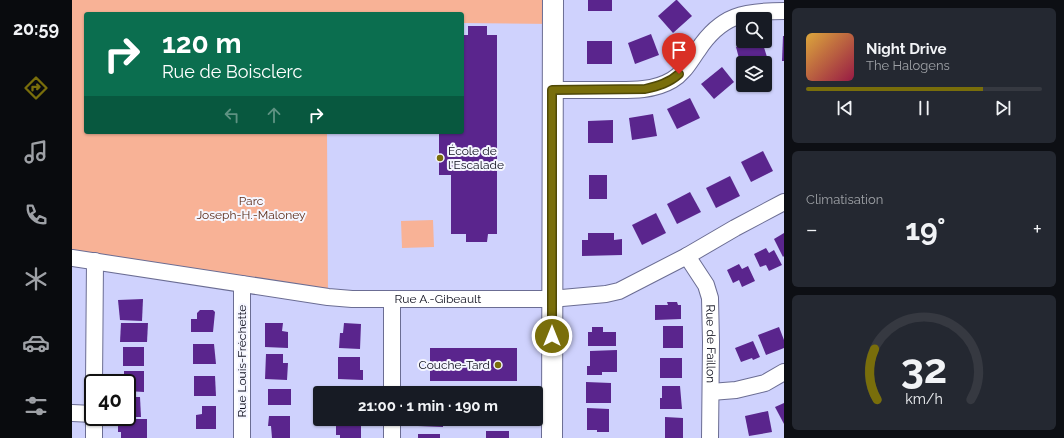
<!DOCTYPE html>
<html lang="fr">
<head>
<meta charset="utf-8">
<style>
  :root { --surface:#171b24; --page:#242831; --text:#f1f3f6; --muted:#9ea1a6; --line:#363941; --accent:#796e0b }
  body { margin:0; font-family:Raleway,sans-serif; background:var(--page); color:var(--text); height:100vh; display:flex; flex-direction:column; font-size:15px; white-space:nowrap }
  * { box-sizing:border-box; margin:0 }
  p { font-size:13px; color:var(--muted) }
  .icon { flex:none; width:22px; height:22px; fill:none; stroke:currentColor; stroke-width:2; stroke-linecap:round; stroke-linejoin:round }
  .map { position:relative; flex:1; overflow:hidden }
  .drawer { display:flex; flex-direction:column; gap:8px; padding:8px; background:#0d0f14; width:280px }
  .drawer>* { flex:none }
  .guide { position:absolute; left:12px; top:12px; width:380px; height:122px; border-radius:4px; box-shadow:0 1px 3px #0004; background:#0b6e4f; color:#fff; overflow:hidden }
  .tools { position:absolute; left:664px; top:12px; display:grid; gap:8px }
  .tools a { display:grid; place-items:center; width:36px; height:36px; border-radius:4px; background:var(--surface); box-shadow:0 1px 3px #0004; font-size:20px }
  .speed { position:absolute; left:12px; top:374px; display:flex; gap:8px; font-size:20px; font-weight:700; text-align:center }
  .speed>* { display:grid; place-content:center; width:52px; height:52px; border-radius:50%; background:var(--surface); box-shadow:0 1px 3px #0004; line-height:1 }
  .speed .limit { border:2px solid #111; border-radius:6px; background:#fff; color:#111 }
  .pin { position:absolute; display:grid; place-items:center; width:34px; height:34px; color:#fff; margin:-41px -17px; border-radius:50% 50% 50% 0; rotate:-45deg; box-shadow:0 0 4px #0007 }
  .pin .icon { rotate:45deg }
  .me { position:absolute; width:44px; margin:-22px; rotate:0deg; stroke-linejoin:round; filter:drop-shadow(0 0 3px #0008) }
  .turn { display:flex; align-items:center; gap:14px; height:84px; padding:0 12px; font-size:18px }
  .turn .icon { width:52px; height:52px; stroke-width:2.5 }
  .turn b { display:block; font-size:28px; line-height:34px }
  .lanes { display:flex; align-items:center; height:38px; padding:0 12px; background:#0003; justify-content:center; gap:20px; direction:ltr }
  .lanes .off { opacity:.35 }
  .big { font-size:30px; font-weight:700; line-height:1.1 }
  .drawer .tile { flex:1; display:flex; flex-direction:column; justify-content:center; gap:6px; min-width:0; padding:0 14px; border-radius:6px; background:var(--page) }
  .drawer .dial { align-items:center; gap:0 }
  .dial svg { height:104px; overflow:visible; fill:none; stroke:var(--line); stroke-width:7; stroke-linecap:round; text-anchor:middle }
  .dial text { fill:var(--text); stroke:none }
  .song { display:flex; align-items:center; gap:12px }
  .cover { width:48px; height:48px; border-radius:6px; background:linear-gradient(135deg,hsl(40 70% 55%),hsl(340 70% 35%)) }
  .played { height:4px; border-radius:2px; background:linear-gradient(90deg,var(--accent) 75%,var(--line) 75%) }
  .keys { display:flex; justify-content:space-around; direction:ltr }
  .heat { display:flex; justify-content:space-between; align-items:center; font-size:22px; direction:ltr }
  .trip { position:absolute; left:241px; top:386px; width:230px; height:40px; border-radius:4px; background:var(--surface); box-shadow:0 1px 3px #0004; font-weight:700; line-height:40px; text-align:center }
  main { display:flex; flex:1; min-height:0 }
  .tab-bar { display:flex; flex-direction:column; width:72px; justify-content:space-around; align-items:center; background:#090b0e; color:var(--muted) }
  .tab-bar .icon { width:28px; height:28px }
  .tab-bar .on { color:var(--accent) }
  .tab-bar b { font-size:18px; color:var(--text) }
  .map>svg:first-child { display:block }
  .green { fill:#f8b296 }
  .building { fill:#5a258d }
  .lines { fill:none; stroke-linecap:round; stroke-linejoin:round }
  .minor-casing { stroke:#6b6d93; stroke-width:18 }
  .tertiary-casing { stroke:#6b6d93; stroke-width:22 }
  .minor { stroke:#fff; stroke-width:16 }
  .tertiary { stroke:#fff; stroke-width:20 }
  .route-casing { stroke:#4f4807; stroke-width:10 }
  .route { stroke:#796e0b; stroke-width:7 }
  .poi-dot { fill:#796e0b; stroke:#f5f6ff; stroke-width:1.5 }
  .labels { text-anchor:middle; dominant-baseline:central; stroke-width:4; stroke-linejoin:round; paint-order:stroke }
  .poi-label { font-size:12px; fill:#0d0e1c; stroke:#f5f6ff; text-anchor:start }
  .park-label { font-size:12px; fill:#5c2c18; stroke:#f5f6ff }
  .street-label { font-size:12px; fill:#0d0e1c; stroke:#f5f6ff }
</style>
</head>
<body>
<main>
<nav class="tab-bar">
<b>20:59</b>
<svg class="icon on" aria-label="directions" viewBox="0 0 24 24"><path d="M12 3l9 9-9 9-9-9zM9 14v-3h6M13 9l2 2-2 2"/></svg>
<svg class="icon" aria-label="music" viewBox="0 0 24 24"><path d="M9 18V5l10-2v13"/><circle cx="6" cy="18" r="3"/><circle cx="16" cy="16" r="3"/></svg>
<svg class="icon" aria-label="phone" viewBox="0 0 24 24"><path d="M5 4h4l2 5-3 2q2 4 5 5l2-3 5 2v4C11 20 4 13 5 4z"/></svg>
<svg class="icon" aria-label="climate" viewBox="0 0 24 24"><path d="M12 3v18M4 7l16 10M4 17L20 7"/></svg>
<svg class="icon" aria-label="car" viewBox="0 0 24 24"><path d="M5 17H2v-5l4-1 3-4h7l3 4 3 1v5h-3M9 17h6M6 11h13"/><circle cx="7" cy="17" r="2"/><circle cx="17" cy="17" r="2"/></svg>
<svg class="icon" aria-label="filters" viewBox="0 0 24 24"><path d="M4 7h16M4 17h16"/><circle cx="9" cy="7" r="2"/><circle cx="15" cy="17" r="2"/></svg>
</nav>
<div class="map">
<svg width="712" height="438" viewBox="0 0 712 438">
  <rect width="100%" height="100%" fill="#cfd2fd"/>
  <g class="green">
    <path d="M0 0H481V24L390 23V14H14V132H255L256 297 0 258Z"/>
    <path d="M361 220 362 247 330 248 329 221Z"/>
  </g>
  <g class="building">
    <rect x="516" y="0" width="24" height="11"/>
    <path d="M604 0H605L620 16 601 33 586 16Z"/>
    <path d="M396 26H415V35H425V234H416L415 242H394V234H379V175H367V132H390V35H396Z"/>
    <path d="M579 34 587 55 563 64 556 43Z"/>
    <path d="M711 36H712V61H710Z"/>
    <rect x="515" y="41" width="25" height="23"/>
    <path d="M682 41H690L695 57 677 63H671V65L669 66 664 47Z"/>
    <path d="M650 67 662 82 642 99 629 84Z"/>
    <path d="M618 98 628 118 605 129 595 109Z"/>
    <path d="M581 114 585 136 560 140 557 118Z"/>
    <path d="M541 120V143H516V121Z"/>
    <path d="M691 151 701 171 679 182 669 162Z"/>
    <rect x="517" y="175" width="18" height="24"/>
    <path d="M658 176 668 196 644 208 634 188Z"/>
    <path d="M618 192 629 212 605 224 595 204Z"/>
    <path d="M584 213 594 233 570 245 560 225Z"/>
    <path d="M516 233H542V240L550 239V255L510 256V240H516Z"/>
    <path d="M712 233V256L711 257 702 239Z"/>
    <path d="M694 248 697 253 702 250 710 265 697 271 694 265 688 267 682 254Z"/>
    <path d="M667 264 670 269 676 266 683 281 670 287 667 280 661 283 655 270Z"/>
    <path d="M71 299 70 321 48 320 46 300Z"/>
    <path d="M595 302H605L606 305H609V319L583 320V305H596Z"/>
    <path d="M128 310H141L143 312 141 332H119V319H125V313Z"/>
    <path d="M49 323H76L75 342H48Z"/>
    <path d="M193 323H211L210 331 216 332V348L193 347Z"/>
    <path d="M272 323 289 324 288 349 267 348 268 333H271Z"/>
    <rect x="591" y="326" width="20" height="22"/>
    <path d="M520 327H531V332H544V346H516V332H520Z"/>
    <path d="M707 327 712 340V348L694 355 686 335Z"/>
    <path d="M681 341 688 357 681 360 680 358 669 362 663 348Z"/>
    <path d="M121 344H142L144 364H121Z"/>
    <rect x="51" y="347" width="21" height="19"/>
    <rect x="358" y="348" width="87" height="33"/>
    <path d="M545 350V372H530V375H515V366H518V351Z"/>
    <path d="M194 354H211V363H216L215 380 193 379Z"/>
    <path d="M266 357H288V370H291V380L266 379Z"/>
    <rect x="588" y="358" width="22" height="20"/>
    <path d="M52 371H72V392L55 391V383H52Z"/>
    <path d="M122 376H143L144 396H122Z"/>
    <path d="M514 382 539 383V403H514Z"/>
    <rect x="264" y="386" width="21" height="7"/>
    <path d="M590 386H608L610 409H588V398H590Z"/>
    <rect x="196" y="389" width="23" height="16"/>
    <path d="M55 397H68L69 417H55Z"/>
    <path d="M712 403V424L703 407Z"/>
    <path d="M130 406H144V429H124V415L130 414Z"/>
    <path d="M515 408 537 409V432H525V430H515Z"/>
    <path d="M696 411 700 432 677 436 673 416Z"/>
    <path d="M197 416H218V438H200L199 426H196Z"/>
    <path d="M593 417 611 418V438H593Z"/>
    <path d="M46 419H75V438H49V432H46Z"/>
    <path d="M346 419H371V427L346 426Z"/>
    <rect x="417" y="419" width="18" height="3"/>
    <path d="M264 421H289V438H268V435H264Z"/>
    <rect x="414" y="431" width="23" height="7"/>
    <rect x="346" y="434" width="22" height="4"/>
  </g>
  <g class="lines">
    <defs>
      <g id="minor">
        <path d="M480 90C497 90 515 90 532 90 555 90 580 92 600 80 612 73 618 61 626 50 649 15 672 11 712 11"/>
        <path id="s1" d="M615 256 634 285 638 298 639 342 638 438"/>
        <path id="s2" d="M0 258 256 297 280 299H479L534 294 547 291 615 256 663 228 712 202"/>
        <path d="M170 284V438"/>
        <path d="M320 300V393"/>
        <path d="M22 383 23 261"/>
        <path d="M639 392 664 390 693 383 712 372"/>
        <path d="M0 413 21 414"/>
        <path d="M22 438V417"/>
        <path d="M320 438V419"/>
      </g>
      <path id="tertiary" d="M480 438 481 0"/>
    </defs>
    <use href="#minor" class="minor-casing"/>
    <use href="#tertiary" class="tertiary-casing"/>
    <use href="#minor" class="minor"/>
    <use href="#tertiary" class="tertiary"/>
  </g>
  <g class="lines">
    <defs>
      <path id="route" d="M480 336V90L573 89C586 86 597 83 607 74"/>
    </defs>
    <use href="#route" class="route-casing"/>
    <use href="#route" class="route"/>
  </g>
  <g class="poi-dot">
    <circle cx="368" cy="158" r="4"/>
    <circle cx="426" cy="365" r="4"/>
  </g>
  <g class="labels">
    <g class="poi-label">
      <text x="376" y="151">École de<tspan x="376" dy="14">l'Escalade</tspan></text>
      <text x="418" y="365" text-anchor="end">Couche-Tard</text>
    </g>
    <g class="park-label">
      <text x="179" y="201">Parc<tspan x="179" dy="14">Joseph-H.-Maloney</tspan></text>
    </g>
    <g class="street-label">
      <text stroke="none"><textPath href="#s2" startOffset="369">Rue A.-Gibeault</textPath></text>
      <text stroke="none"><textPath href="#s1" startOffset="94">Rue de Faillon</textPath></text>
      <text transform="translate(170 361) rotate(-90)">Rue Louis-Fréchette</text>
    </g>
  </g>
</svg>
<div class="tools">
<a><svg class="icon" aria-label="search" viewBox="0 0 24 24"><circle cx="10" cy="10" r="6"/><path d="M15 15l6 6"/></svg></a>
<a><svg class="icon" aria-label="layers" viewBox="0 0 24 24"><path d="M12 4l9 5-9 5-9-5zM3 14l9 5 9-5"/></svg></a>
</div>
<div class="speed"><div class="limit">40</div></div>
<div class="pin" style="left:607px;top:74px;background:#d93025"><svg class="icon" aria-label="arrive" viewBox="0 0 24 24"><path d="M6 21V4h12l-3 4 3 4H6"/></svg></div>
<svg class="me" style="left:480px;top:336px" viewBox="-20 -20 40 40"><circle r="17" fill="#796e0b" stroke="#fff" stroke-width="3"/><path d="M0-11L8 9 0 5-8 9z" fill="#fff"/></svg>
<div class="trip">21:00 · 1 min · 190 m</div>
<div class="guide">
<div class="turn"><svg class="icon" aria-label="right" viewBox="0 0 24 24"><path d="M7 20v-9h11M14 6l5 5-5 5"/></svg><div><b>120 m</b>Rue de Boisclerc</div></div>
<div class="lanes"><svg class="icon off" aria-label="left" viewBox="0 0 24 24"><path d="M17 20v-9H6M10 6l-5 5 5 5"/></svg><svg class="icon off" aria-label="ahead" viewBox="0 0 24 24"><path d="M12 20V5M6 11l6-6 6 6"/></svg><svg class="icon" aria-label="right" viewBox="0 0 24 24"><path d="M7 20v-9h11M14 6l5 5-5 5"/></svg></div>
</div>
</div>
<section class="drawer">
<div class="tile">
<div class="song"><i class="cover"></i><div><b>Night Drive</b><p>The Halogens</p></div></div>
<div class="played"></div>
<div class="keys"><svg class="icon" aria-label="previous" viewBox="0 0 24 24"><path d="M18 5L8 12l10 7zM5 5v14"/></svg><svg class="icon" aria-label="pause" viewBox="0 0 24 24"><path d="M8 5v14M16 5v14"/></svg><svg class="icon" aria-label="next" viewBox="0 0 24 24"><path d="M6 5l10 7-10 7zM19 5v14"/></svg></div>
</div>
<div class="tile"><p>Climatisation</p>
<div class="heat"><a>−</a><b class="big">19°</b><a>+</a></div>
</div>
<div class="tile dial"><svg viewBox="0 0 100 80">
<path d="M14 69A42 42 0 1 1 86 69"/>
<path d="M14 69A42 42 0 0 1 12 30" stroke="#796e0b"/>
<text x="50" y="56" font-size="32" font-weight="700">32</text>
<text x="50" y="72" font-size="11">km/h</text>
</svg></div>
</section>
</main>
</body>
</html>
